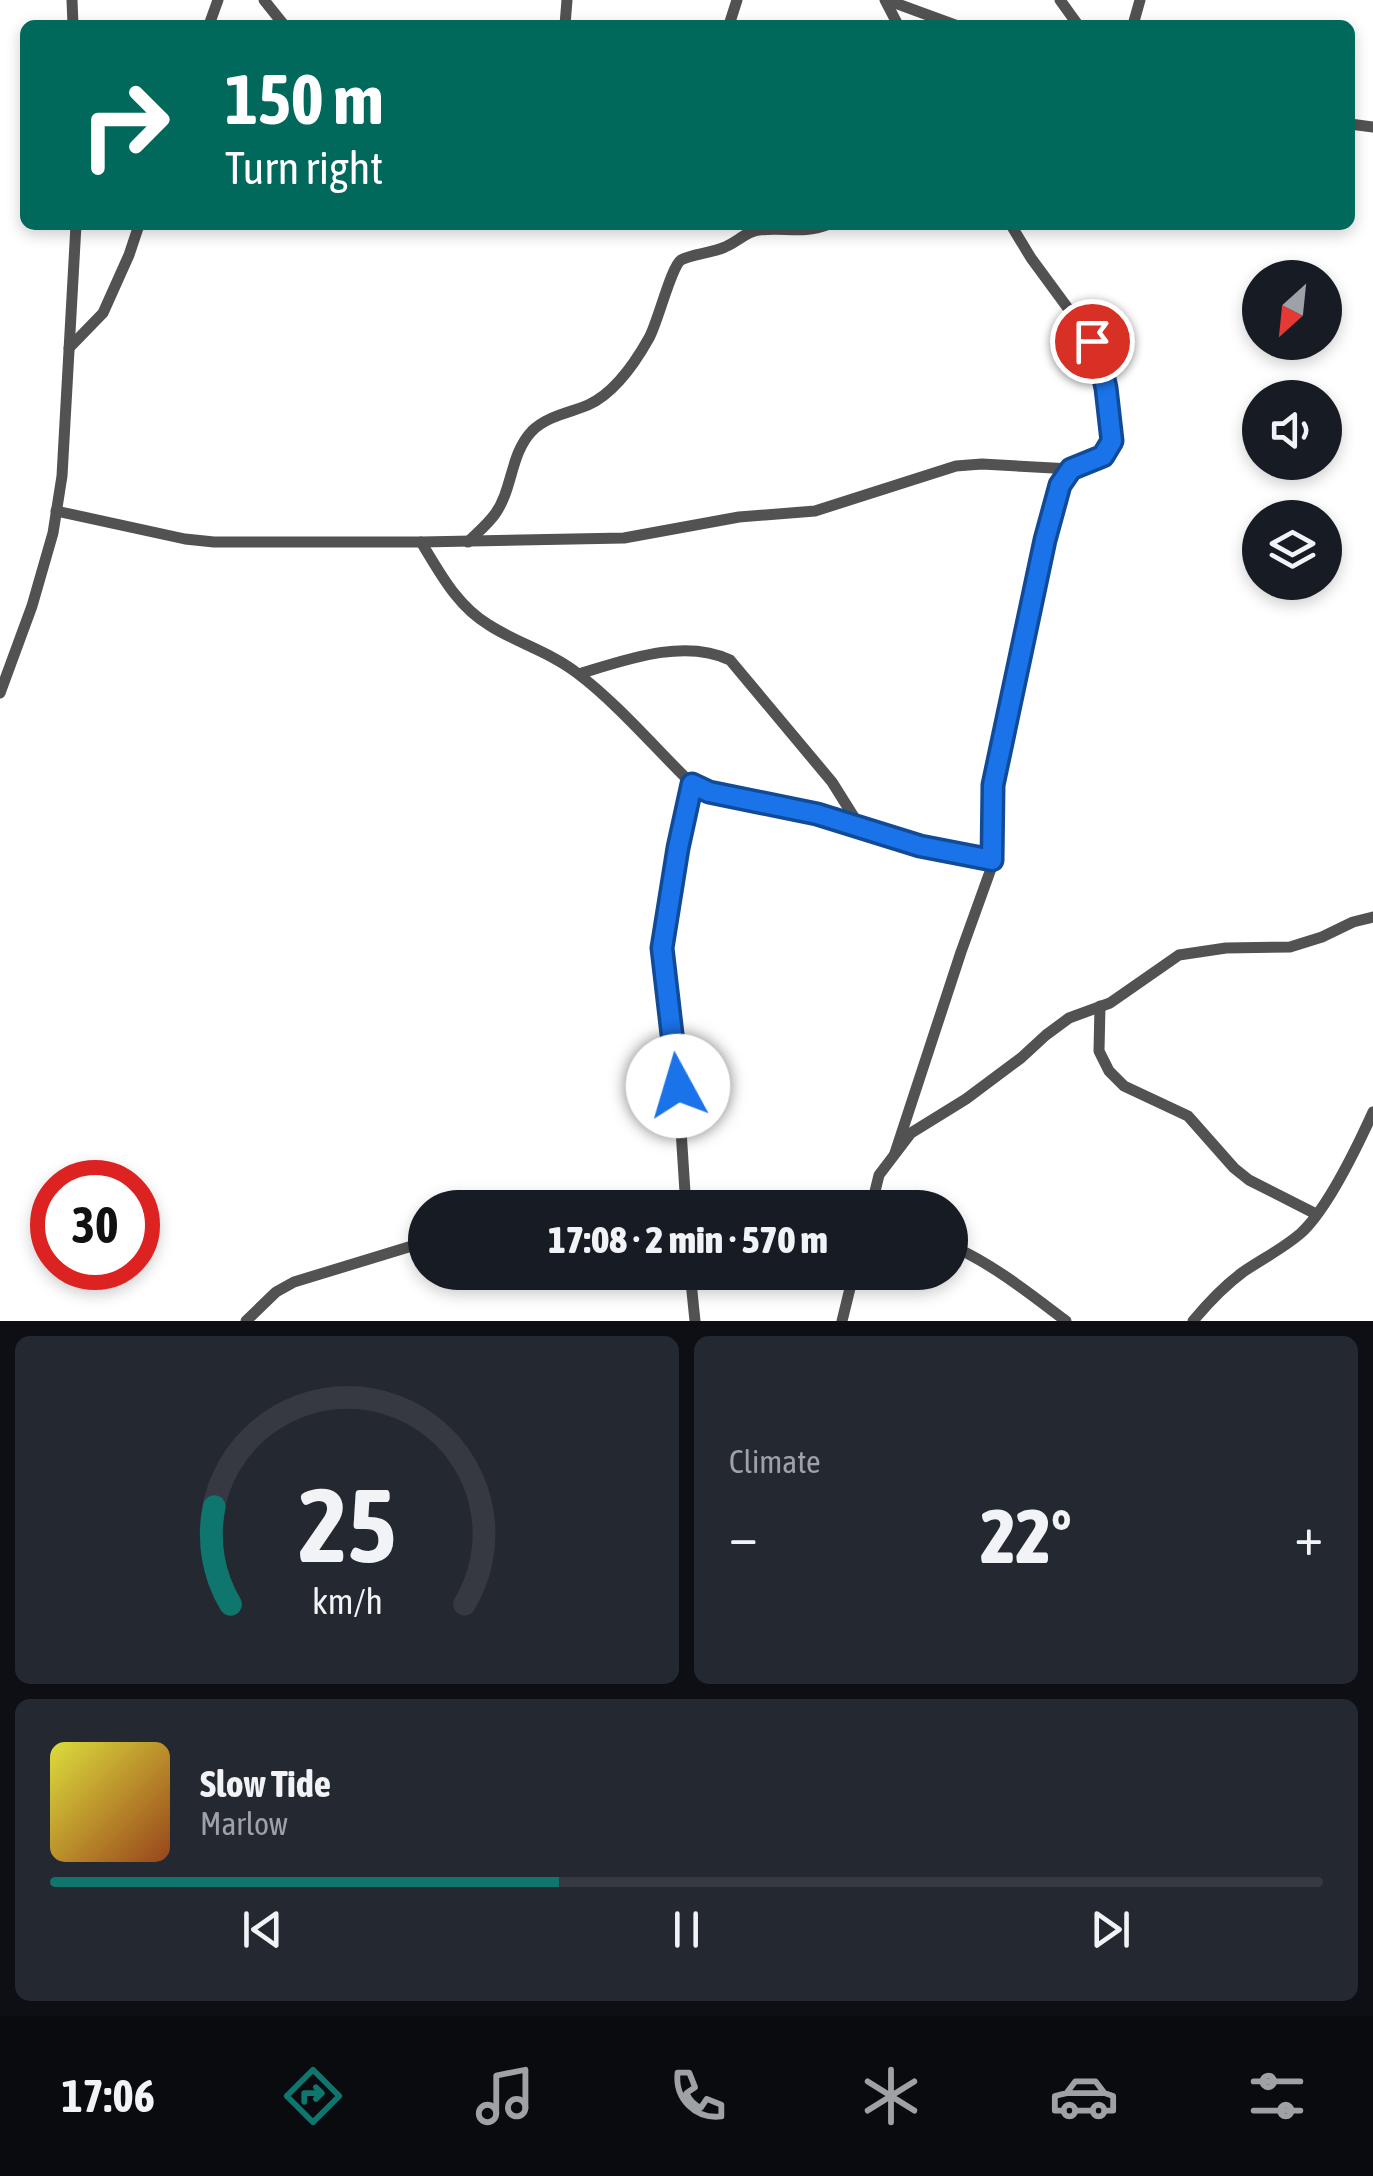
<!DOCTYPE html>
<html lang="en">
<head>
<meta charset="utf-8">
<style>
  :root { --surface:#171b24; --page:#242831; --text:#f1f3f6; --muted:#9ea1a6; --line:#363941; --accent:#0f766e }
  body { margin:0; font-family:"Asap Condensed",sans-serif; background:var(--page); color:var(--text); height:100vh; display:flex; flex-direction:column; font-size:38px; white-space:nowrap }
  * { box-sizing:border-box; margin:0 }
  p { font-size:32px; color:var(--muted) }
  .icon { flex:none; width:55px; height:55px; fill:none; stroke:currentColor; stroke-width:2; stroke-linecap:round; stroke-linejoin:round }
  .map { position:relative; height:1321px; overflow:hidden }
  .panel { display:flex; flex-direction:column; gap:15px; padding:15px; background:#0d0f14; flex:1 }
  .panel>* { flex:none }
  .hud { position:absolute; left:20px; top:20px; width:1335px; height:210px; border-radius:15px; box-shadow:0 5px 15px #0003; background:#00695c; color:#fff; overflow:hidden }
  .needle { width:65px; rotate:207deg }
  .tools { position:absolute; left:1242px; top:260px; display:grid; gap:20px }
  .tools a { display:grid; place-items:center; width:100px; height:100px; border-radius:50%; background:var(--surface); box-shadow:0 5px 15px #0003; font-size:50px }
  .speed { position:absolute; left:30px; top:1160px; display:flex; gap:20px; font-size:50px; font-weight:700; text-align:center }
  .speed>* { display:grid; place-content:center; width:130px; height:130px; border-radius:50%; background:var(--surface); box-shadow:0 5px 15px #0003; line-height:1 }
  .speed .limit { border:15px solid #d22; background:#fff; color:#111 }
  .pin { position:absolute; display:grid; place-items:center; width:85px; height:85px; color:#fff; margin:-42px; border:5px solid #fff; border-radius:50%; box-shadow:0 2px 10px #0007 }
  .me { position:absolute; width:110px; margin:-55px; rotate:354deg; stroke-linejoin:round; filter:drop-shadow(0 0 8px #0008) }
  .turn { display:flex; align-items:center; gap:35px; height:210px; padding:0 40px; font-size:45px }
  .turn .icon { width:130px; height:130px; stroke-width:2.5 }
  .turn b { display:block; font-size:70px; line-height:85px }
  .big { font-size:75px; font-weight:800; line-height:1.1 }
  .panel .widget { flex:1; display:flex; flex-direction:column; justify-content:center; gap:15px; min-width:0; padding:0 35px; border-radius:15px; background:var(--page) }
  .panel .dial { align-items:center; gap:0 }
  .dial svg { height:260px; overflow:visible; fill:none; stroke:var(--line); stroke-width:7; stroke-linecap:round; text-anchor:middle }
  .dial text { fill:var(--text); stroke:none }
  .song { display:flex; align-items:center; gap:30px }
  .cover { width:120px; height:120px; border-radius:15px; background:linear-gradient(135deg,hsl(60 70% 55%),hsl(20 70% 35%)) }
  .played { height:10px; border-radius:5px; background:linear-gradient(90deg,var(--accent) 40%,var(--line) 40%) }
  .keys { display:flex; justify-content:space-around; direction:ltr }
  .heat { display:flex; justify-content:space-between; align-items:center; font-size:55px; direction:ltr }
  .panel .tiles { flex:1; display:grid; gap:15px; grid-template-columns:1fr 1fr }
  .widget:last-child { grid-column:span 2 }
  .trip { position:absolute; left:408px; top:1190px; width:560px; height:100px; border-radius:50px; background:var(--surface); box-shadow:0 5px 15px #0003; font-weight:800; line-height:100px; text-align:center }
  .dock { display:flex; height:160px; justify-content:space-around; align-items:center; background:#090b0e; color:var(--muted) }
  .dock .icon { width:70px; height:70px }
  .dock .selected { color:var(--accent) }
  .dock b { font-size:45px; color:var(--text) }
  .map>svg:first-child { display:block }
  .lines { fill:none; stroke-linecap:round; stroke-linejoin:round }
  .minor { stroke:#525252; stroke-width:11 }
  .route-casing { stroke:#114b97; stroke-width:25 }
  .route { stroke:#1a73e8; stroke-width:18 }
</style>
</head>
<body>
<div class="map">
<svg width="1373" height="1321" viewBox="0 0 1373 1321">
  <rect width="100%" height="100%" fill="#fff"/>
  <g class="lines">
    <g class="minor">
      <path d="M72 0 73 25"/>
      <path d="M264 0 284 25"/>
      <path d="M885 0 898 25"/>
      <path d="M887 0 955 25"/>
      <path d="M1060 0 1078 25"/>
      <path d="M209 25 218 0"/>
      <path d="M565 25 567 0"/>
      <path d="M729 25 737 0"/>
      <path d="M1133 25 1140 0"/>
      <path d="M1350 124 1373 127"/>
      <path d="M69 348 103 313 129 255 139 225"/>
      <path d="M56 511 185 539 214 542H421L624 538 739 517 815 511 956 466 982 464 1071 469 1103 456 1112 441 1106 387 1099 357 1092 341 1031 258 1011 225"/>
      <path d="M421 542C440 573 457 606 489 625 517 643 550 652 577 673 618 704 656 749 693 785L709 793 817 814 919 845 993 860"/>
      <path d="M468 542C477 533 488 524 495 514 513 489 510 454 532 431 547 416 569 413 588 405 615 393 635 363 649 338 658 322 671 267 681 260 691 254 713 253 725 247 737 242 747 231 759 230 783 227 804 234 827 225"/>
      <path d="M579 674C625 660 684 638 730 660L832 782 859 825"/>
      <path d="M0 693 32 606 53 533 62 476 76 225"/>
      <path d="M1100 1006 1099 1051 1109 1071 1124 1086 1188 1116 1234 1168 1249 1180 1316 1214"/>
      <path d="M895 1153 961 952 992 866 993 785 1045 540 1060 485 1071 469"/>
      <path d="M686 1208 676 1052 662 948 677 848 692 784"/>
      <path d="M871 1208 879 1175 911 1133 966 1099 1021 1058 1046 1035 1069 1018 1110 1003 1179 955 1226 948 1290 947 1322 937 1353 922 1373 917"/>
      <path d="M950 1245C993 1264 1029 1293 1066 1321"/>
      <path d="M690 1272 695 1321"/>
      <path d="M246 1321 276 1292 294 1282 425 1242"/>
      <path d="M842 1321 854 1272"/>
      <path d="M1193 1321C1208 1303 1224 1286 1243 1272 1262 1259 1284 1248 1301 1233 1327 1209 1358 1145 1373 1112"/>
    </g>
  </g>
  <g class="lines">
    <defs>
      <path id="route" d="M678 1086 662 948 678 848 692 784 709 792 817 814 920 846 992 860 993 785 1045 540 1060 485 1071 469 1103 456 1112 441 1106 388 1099 357 1092 341"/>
    </defs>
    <use href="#route" class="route-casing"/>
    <use href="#route" class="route"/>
  </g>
</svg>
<div class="tools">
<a><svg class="needle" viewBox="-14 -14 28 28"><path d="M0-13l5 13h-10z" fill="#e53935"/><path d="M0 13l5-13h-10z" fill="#9ea1a6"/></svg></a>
<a><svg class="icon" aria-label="sound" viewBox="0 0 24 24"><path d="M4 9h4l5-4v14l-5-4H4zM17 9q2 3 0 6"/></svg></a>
<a><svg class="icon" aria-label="layers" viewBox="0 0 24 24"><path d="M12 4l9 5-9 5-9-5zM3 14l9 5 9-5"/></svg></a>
</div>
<div class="speed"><div class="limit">30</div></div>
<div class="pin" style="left:1092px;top:341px;background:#d93025"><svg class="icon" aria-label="arrive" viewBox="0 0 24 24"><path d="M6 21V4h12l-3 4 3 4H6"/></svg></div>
<svg class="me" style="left:678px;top:1086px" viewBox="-20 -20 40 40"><circle r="19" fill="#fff"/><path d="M0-13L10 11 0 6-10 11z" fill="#1a73e8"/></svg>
<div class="trip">17:08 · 2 min · 570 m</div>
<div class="hud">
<div class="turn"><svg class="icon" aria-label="right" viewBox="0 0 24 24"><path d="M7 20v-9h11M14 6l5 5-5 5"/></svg><div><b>150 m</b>Turn right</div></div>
</div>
</div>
<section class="panel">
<div class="tiles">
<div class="widget dial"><svg viewBox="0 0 100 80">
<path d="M14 69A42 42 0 1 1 86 69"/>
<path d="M14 69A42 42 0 0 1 9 39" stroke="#0f766e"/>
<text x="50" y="56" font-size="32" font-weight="700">25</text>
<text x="50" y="72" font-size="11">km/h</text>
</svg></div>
<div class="widget"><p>Climate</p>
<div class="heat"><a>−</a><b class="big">22°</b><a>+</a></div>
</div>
<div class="widget">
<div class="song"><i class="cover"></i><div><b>Slow Tide</b><p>Marlow</p></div></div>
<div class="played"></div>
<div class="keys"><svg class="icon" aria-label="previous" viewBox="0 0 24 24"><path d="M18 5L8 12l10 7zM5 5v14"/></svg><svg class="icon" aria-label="pause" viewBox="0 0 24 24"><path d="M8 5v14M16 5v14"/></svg><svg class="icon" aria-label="next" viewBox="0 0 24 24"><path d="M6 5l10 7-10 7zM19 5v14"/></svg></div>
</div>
</div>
</section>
<nav class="dock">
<b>17:06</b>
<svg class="icon selected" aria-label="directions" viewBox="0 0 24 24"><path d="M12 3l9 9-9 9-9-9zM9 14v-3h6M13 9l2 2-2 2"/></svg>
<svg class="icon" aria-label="music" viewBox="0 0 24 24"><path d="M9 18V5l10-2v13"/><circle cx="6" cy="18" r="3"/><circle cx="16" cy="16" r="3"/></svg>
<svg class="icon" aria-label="phone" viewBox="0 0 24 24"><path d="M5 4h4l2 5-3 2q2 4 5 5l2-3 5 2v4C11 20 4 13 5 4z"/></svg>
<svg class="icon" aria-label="climate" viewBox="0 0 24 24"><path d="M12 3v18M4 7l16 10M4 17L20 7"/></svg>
<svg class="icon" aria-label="car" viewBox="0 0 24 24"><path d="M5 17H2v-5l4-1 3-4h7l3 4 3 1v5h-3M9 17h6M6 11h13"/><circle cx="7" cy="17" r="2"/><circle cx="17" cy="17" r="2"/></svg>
<svg class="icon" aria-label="filters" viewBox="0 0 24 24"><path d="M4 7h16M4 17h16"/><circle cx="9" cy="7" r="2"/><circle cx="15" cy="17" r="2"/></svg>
</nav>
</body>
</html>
